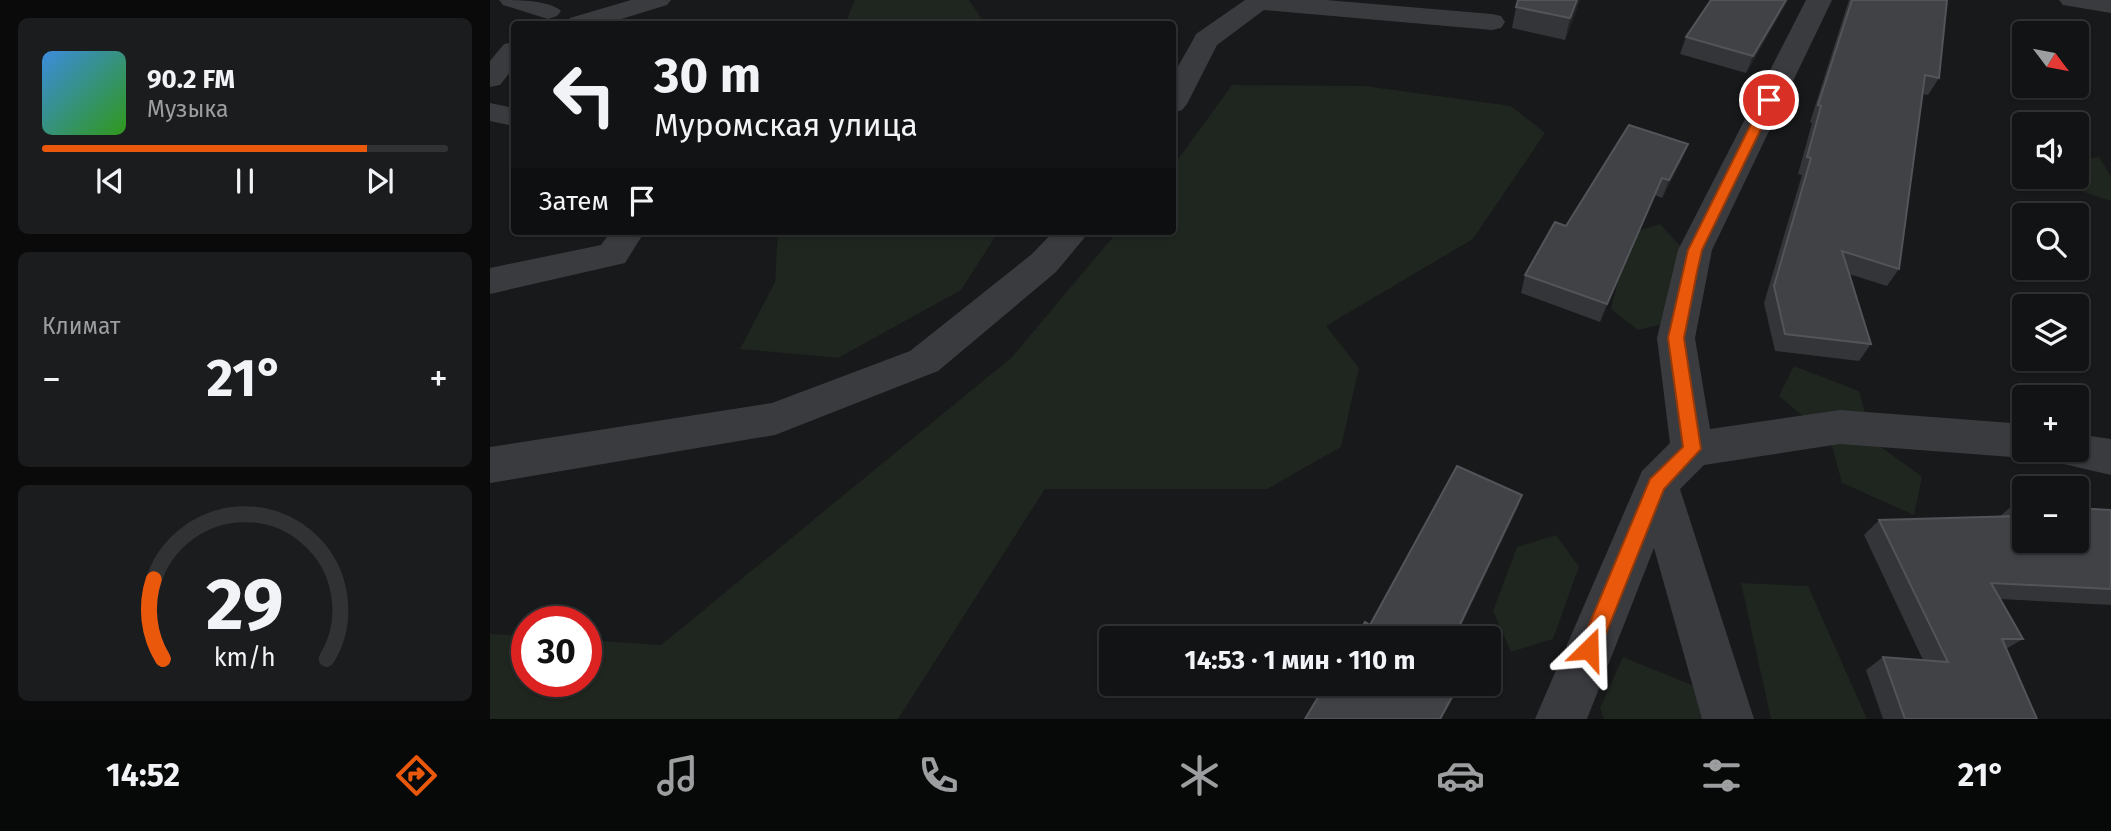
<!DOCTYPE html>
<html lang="ru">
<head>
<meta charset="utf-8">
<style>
  :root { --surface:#121314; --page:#1b1c1d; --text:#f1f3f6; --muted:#9c9ea0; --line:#313234; --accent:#ea580c }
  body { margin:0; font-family:"Fira Sans",sans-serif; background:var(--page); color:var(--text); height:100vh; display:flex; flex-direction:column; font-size:26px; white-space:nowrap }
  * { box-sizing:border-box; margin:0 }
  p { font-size:23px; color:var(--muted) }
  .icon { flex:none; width:38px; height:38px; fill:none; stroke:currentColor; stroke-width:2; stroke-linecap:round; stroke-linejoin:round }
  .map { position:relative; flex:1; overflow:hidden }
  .side { display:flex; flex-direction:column; gap:18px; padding:18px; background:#0a0a0b; width:490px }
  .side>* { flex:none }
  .banner { position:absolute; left:21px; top:21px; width:665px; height:214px; border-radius:7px; box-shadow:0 2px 5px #0004,0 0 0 2px var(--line); background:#121314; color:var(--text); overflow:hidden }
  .needle { width:46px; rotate:122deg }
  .buttons { position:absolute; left:1522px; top:21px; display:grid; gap:14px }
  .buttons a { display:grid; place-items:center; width:77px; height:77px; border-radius:7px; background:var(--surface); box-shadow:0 2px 5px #0004,0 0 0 2px var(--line); font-size:35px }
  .speed { position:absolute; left:21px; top:606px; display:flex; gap:14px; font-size:35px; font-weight:700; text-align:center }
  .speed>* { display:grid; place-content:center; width:91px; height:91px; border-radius:50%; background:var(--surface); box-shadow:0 2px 5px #0004,0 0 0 2px var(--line); line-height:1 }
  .speed .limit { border:10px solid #d22; background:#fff; color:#111 }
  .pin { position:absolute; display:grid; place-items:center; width:60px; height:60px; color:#fff; margin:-30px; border:4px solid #fff; border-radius:50%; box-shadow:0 2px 7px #0007 }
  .me { position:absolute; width:77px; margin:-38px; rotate:22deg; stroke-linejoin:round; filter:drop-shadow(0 0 5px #0008) }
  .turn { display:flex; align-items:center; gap:24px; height:147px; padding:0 28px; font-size:32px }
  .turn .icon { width:91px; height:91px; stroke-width:2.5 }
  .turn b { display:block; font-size:49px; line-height:60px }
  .then { display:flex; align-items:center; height:66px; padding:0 28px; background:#0003; gap:14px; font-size:26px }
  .big { font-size:52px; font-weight:700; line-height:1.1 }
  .side .tile { flex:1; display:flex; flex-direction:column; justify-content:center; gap:10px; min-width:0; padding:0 24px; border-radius:10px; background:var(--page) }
  .side .dial { align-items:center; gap:0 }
  .dial svg { height:182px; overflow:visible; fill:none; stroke:var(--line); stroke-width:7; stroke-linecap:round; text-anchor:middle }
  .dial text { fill:var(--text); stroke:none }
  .song { display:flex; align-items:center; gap:21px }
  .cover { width:84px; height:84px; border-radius:10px; background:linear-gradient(135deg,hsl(210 70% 55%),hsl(110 70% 35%)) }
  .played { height:7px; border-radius:4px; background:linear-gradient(90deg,var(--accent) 80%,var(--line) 80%) }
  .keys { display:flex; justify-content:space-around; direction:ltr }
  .heat { display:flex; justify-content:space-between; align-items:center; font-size:38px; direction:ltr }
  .trip { position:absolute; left:609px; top:626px; width:402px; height:70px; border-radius:7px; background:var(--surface); box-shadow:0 2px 5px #0004,0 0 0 2px var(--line); font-weight:700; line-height:70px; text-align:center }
  .tabs { display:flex; height:112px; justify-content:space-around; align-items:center; background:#070808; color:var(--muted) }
  .tabs .icon { width:49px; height:49px }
  .tabs .on { color:var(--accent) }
  .tabs b { font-size:32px; color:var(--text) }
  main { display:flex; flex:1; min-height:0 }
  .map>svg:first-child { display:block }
  .green { fill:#1f251f }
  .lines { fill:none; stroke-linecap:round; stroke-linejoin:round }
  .minor { fill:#3a3b3f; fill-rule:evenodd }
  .wall { fill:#343538 }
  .shaded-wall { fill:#232426 }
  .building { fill:#414246; stroke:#515458; stroke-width:2 }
  .route { fill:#ea580c; stroke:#983908; stroke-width:2 }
</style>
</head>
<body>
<main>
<section class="side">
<div class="tile">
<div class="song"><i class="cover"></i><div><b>90.2 FM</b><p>Музыка</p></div></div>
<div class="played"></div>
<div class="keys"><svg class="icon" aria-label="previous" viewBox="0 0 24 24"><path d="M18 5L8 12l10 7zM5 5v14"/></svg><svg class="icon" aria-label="pause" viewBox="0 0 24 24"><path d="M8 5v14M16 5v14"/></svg><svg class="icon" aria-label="next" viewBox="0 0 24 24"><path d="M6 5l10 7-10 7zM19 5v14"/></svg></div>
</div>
<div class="tile"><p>Климат</p>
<div class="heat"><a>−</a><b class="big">21°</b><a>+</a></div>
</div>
<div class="tile dial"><svg viewBox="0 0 100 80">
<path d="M14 69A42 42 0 1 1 86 69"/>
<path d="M14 69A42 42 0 0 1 10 34" stroke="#ea580c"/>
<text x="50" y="56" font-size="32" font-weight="700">29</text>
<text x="50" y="72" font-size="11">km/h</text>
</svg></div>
</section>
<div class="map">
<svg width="1621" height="719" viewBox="0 0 1621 719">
  <rect width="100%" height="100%" fill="#18191a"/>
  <g class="green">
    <path d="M365 0H479L495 24H355Z"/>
    <path d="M742 85 875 86 1021 106 1055 133 983 239 836 326 869 368 851 447 777 489H555L408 719H0V634L37 636V681H96V640L171 645 522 357 628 231H682L683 166Z"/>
    <path d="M1609 157 1621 176V201L1564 182 1561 177H1587V160Z"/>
    <path d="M1170 224 1193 249 1177 323 1148 330 1121 309 1140 233Z"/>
    <path d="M288 231H509L471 290 348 358 250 349 285 282Z"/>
    <path d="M1304 366 1369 391 1383 441 1432 477 1424 515 1352 483 1340 439 1289 396Z"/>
    <path d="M1066 535 1089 567 1063 639 1021 652 1003 611 1027 547Z"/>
    <path d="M1251 583 1318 586 1377 719H1281Z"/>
    <path d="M1133 657 1209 688 1218 719H1114L1110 708Z"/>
  </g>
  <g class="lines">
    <g class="minor">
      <path d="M9 0C27 0 59 0 71 11L67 16 58 19 13 5Z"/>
      <path d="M141 0H181L177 5 115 24H76L80 18Z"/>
      <path d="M755 0H836L1002 14 1011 16 1015 22 1011 28 1002 30 774 10 727 45 697 104 692 110 682 113V77L703 40 706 34Z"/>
      <path d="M1316 0H1342L1222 250 1205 338 1220 429 1350 410 1535 424V450H1551L1550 453 1535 458 1350 444 1214 465 1190 489 1264 719H1212L1164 548 1097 719H1045L1152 471 1180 443 1167 338 1188 250Z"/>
      <path d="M1569 0H1621V13L1573 5Z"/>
      <path d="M24 42V67L10 85 0 87V61L14 44Z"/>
      <path d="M0 103 24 108V126L0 121Z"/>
      <path d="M121 231H155L135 263 0 294V268L111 245Z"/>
      <path d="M564 231H600L566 272 448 371 285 435 0 483V447L282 403 420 351 542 254Z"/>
      <path d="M1587 434 1621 439V475L1565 462 1559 450H1587Z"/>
    </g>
  </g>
  <g class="wall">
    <path d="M1090 0 1075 40 1022 28 1026 7Z"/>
    <path d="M1221 0H1298L1256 73 1190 54 1196 37Z"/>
    <path d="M1359 0H1457L1449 78 1438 95 1433 94 1409 269 1397 286 1359 274 1381 344 1369 361 1285 351 1274 303 1312 175 1308 174 1322 123 1320 122Z"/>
    <path d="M1198 144 1191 161 1172 198 1165 195 1110 322 1031 293 1035 275 1076 226Z"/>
    <path d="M1523 505 1621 510V605L1510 599 1533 639 1516 649 1547 719H1393L1376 670 1393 657 1433 660 1374 535 1389 520 1509 517Z"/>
  </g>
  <g class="shaded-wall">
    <path d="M1087 0H1090L1075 40 1080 18Z"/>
    <path d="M1296 0H1298L1256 73 1263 56Z"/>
    <path d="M1198 144 1191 161 1172 198 1179 180Z"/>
    <path d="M1172 178 1165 195 1110 322 1117 304Z"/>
    <path d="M1032 495 1027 510 965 639H963Z"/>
    <path d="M969 684 966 693 952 719H950Z"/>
  </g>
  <g class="building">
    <path d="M1028 0H1087L1080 18 1026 7Z"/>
    <path d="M1221 0H1296L1263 56 1196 37Z"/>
    <path d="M1362 0H1457L1449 78 1435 75 1409 269 1352 251 1381 344 1295 334 1284 286 1321 158 1317 157 1331 106 1328 105Z"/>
    <path d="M1139 125 1198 144 1179 180 1172 178 1117 304 1035 275 1065 222 1076 226Z"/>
    <path d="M967 466 1032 495 963 639H865L875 622 880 625Z"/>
    <path d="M1523 505H1535V541H1587V508L1621 510V589L1501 583 1533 639H1512L1547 719H1415L1393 657 1458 662 1389 520 1529 516Z"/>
    <path d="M836 684H969L950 719H815Z"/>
  </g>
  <path class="route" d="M1279 96 1285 100 1212 250 1207 272 1194 338 1211 449 1174 489 1107 656 1099 658 1092 656 1089 649 1160 479 1193 447 1178 338 1198 250 1273 100Z"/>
</svg>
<div class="buttons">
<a><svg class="needle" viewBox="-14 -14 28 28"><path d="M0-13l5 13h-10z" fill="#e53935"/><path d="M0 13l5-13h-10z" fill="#9c9ea0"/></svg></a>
<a><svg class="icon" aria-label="sound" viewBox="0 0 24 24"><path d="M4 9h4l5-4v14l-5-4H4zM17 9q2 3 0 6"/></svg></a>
<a><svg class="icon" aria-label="search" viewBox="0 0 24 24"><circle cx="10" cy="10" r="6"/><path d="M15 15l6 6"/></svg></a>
<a><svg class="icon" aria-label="layers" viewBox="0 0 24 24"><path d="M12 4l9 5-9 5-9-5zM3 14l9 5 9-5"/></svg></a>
<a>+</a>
<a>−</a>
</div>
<div class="speed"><div class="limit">30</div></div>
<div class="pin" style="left:1279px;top:100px;background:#d93025"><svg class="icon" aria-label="arrive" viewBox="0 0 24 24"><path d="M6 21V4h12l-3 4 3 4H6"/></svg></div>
<svg class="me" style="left:1099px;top:649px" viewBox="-20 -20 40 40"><path d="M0-17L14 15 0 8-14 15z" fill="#ea580c" stroke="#fff" stroke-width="4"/></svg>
<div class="trip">14:53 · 1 мин · 110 m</div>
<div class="banner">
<div class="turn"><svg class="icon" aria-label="left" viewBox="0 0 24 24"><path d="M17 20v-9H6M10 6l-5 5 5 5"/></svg><div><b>30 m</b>Муромская улица</div></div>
<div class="then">Затем<svg class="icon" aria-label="arrive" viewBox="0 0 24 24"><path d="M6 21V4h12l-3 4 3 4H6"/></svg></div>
</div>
</div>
</main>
<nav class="tabs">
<b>14:52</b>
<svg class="icon on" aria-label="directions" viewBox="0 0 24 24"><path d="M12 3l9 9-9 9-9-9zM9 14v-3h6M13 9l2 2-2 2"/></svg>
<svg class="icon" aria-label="music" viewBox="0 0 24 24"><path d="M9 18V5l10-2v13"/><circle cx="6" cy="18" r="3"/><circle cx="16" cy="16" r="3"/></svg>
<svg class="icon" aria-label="phone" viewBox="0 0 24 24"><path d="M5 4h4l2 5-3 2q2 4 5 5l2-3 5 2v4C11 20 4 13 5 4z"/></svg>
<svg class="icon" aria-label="climate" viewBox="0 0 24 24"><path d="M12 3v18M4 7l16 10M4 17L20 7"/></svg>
<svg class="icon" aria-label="car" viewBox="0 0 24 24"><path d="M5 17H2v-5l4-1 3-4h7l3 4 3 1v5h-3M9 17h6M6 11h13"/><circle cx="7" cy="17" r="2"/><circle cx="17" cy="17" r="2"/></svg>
<svg class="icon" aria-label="filters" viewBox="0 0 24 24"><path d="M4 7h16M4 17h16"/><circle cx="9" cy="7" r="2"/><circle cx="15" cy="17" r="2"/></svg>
<b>21°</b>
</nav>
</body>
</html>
